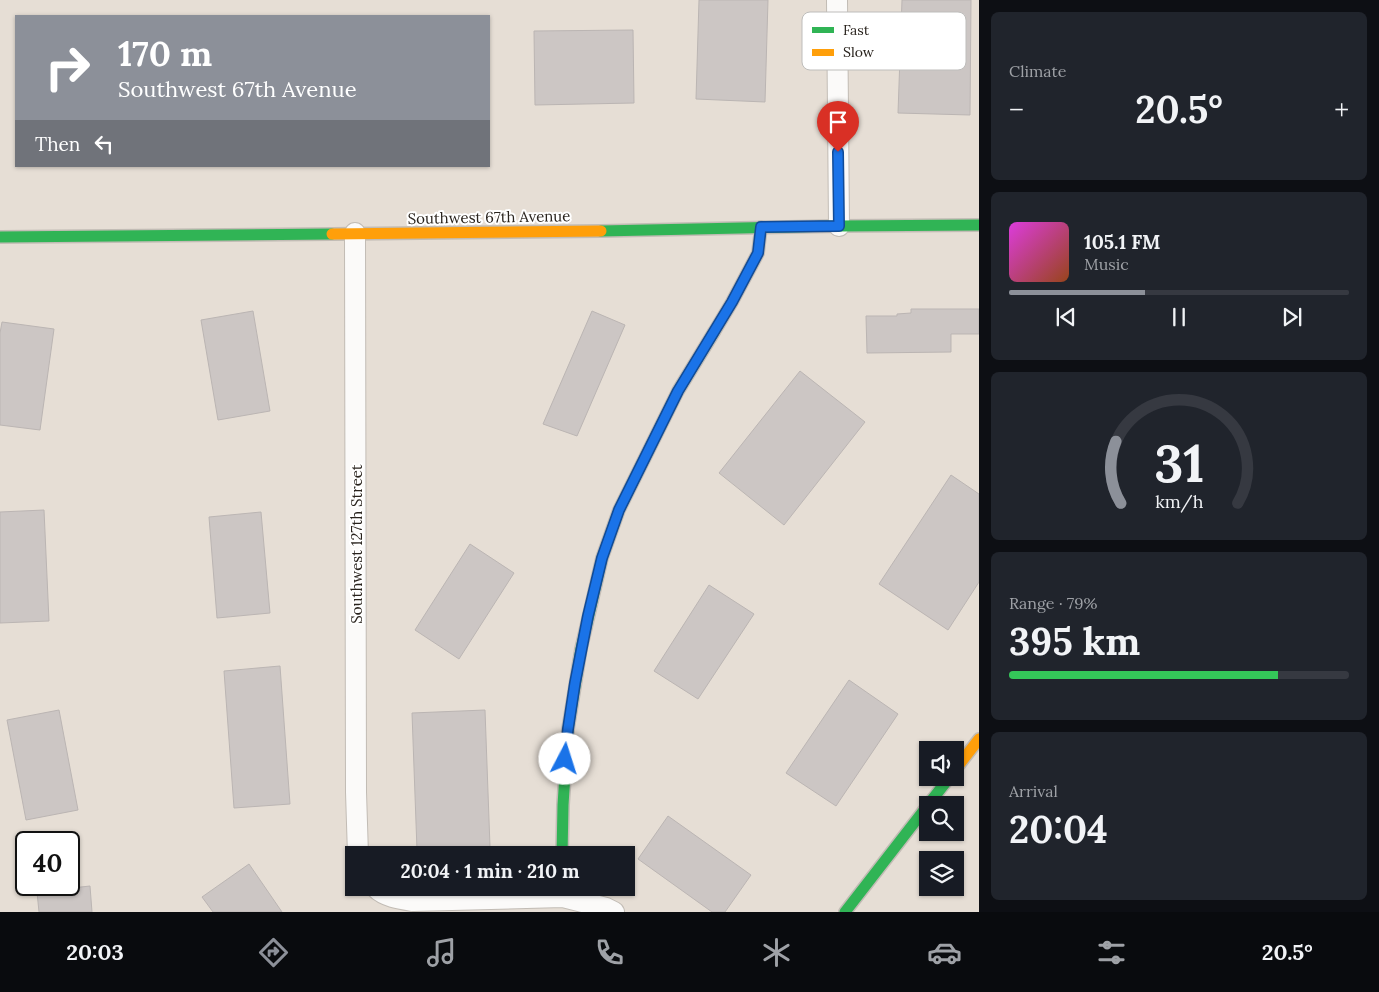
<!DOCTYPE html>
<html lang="en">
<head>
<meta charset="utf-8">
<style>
  :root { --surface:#171b24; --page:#20242c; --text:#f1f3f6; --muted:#9ea1a6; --line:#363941; --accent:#8c9099 }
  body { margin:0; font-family:Lora,serif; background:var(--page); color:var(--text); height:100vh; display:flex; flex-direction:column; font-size:19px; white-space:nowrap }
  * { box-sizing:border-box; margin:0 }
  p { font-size:16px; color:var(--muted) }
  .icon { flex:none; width:28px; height:28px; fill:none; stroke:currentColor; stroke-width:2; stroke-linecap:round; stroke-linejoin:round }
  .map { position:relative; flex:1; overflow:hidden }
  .sheet { display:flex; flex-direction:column; gap:12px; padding:12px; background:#0d0f14; width:400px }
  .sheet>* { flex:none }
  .top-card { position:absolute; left:15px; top:15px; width:475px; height:152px; border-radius:0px; box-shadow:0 1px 4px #0004; background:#8c9099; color:#fff; overflow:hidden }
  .controls { position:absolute; left:919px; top:741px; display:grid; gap:10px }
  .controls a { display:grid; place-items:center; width:45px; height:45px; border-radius:0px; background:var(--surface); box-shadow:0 1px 4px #0004; font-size:25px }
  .speed { position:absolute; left:15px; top:831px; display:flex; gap:10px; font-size:25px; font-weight:700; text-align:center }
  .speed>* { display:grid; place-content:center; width:65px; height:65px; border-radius:50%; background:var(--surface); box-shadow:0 1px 4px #0004; line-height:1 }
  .speed .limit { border:2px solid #111; border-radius:8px; background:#fff; color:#111 }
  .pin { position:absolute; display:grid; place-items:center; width:42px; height:42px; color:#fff; margin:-51px -21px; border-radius:50% 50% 50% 0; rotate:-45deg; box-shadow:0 0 5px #0007 }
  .pin .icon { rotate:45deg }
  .me { position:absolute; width:55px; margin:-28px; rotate:5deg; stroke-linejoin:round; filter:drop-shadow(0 0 4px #0008) }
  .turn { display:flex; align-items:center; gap:18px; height:105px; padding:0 20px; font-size:22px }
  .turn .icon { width:65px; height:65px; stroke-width:2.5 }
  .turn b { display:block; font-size:35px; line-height:42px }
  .then { display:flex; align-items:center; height:48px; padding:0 20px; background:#0003; gap:10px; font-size:19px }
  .big { font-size:38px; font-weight:700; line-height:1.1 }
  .sheet .widget { flex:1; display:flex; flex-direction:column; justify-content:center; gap:8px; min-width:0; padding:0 18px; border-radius:8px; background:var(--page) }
  .sheet .dial { align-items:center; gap:0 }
  .dial svg { height:130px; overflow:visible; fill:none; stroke:var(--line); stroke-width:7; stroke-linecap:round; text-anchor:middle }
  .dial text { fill:var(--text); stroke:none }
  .song { display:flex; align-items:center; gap:15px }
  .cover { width:60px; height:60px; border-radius:8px; background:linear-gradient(135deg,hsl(300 70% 55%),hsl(20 70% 35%)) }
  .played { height:5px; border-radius:2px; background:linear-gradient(90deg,var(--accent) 40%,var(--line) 40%) }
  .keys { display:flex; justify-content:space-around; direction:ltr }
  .heat { display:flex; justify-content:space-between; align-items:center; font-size:28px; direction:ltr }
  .charge { height:8px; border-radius:4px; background:linear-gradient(90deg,#34c759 79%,var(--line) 0) }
  .trip { position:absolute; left:345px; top:846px; width:290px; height:50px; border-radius:0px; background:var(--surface); box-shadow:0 1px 4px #0004; font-weight:700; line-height:50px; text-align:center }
  .tab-bar { display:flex; height:80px; justify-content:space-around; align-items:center; background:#090b0e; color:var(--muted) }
  .tab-bar .icon { width:35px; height:35px }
  .tab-bar .active { color:var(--accent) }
  .tab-bar b { font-size:22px; color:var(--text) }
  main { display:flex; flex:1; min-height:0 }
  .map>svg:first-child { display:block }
  .building { fill:#ccc6c4; stroke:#bbb5b3 }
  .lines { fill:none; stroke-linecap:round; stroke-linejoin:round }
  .street-casing { stroke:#c2bcb5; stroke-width:22 }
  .fast-casing { stroke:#c2bcb5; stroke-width:14 }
  .slow-casing { stroke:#c2bcb5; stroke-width:14 }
  .street { stroke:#fbfaf9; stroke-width:20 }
  .fast { stroke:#30b455; stroke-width:11 }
  .slow { stroke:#ff9f0a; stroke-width:11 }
  .route-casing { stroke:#114b97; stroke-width:12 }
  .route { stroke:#1a73e8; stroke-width:9 }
  .labels { text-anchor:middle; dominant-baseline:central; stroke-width:4; stroke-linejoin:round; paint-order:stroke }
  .street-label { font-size:15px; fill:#28221c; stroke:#fff }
  .key { fill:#fff; stroke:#bebdbb; stroke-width:1 }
  .key-label { font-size:14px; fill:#28221c }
</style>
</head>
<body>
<main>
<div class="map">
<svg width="979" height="912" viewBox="0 0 979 912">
  <rect width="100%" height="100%" fill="#e6ded5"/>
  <g class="building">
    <path d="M699 0H768L765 102 696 99Z"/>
    <path d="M902 0H971L970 115 898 113Z"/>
    <path d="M633 30 634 103 535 105 534 31Z"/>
    <path d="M911 309H979V334H951V352L867 353 866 316H897V314L911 313Z"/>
    <path d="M253 311 270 411 218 420 201 320Z"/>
    <path d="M592 311 625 325 577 436 543 424Z"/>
    <path d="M2 322 54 329 40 430 0 425V333Z"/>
    <path d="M800 371 865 422 784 525 719 473Z"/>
    <path d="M951 475 979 494V582L948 630 879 584Z"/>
    <path d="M44 510 49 621 0 623V512Z"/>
    <path d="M261 512 270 613 217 618 209 517Z"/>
    <path d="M470 544 514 573 459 659 415 630Z"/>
    <path d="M709 585 754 614 698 699 654 671Z"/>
    <path d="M280 666 290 804 234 808 224 671Z"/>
    <path d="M849 680 898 714 836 806 786 773Z"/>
    <path d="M59 710 78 810 26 820 7 720Z"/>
    <path d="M485 710 490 847 417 850 412 713Z"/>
    <path d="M668 816 751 875 725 912H712L638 859Z"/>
    <path d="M249 864 282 912H213L202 897Z"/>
    <path d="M90 886 92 912H39L37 892Z"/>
  </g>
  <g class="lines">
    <defs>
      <g id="street">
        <path d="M837 0 839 226"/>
        <path d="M355 233 356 792 358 855"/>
        <path d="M376 888C385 897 400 899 413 901L563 897 606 908 614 912"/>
      </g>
      <g id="fast">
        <path d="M601 231 839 226 979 225"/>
        <path d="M0 237 332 234"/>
        <path d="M928 805 949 778"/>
        <path d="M562 855 563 805 568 729 581 649 602 558 619 510 678 391 714 332"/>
        <path d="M845 912 928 805"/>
      </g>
      <g id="slow">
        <path d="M332 234 601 231"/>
        <path d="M714 332 732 302 758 253 761 227"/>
        <path d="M955 770 979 739"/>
      </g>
    </defs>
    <use href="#street" class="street-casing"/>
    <use href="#fast" class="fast-casing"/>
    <use href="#slow" class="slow-casing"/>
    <use href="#street" class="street"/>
    <use href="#fast" class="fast"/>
    <use href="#slow" class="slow"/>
  </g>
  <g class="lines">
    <defs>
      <path id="route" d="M565 759 568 729 575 683 588 616 602 558 619 510 678 391 732 302 758 253 761 227 839 226 838 152"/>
    </defs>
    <use href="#route" class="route-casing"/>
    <use href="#route" class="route"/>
  </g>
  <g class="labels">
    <g class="street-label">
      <text transform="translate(489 217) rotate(-1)">Southwest 67th Avenue</text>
      <text transform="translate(356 544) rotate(-90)">Southwest 127th Street</text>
    </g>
  </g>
  <rect x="802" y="12" width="164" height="58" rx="8" class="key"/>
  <rect x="812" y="27" width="22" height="6" fill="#30b455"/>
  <rect x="812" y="49" width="22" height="7" fill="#ff9f0a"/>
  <g class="key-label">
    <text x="843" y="35">Fast</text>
    <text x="843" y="57">Slow</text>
  </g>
</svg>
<div class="controls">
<a><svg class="icon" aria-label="sound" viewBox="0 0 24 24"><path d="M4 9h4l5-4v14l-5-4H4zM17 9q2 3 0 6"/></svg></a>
<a><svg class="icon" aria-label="search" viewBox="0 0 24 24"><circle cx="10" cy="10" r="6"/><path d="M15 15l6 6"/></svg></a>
<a><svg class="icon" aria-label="layers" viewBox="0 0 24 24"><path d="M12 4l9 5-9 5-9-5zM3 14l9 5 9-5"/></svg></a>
</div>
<div class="speed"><div class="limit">40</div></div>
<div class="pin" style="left:838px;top:152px;background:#d93025"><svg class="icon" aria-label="arrive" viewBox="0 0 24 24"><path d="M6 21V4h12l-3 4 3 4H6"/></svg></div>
<svg class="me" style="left:565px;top:759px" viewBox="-20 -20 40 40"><circle r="19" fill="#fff"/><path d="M0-13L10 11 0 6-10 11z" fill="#1a73e8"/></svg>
<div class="trip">20:04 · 1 min · 210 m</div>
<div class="top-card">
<div class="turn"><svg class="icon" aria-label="right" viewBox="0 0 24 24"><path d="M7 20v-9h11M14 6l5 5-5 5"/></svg><div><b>170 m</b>Southwest 67th Avenue</div></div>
<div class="then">Then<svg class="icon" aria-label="left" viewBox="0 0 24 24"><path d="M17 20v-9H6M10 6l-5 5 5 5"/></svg></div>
</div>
</div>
<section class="sheet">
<div class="widget"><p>Climate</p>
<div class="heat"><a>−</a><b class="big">20.5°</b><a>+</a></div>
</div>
<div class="widget">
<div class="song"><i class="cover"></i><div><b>105.1 FM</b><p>Music</p></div></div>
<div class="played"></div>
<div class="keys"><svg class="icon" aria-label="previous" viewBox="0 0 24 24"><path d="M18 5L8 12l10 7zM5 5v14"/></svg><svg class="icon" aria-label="pause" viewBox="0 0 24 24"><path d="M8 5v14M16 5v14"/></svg><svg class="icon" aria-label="next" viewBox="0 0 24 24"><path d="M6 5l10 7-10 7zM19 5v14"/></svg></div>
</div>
<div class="widget dial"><svg viewBox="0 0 100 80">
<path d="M14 69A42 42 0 1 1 86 69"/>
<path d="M14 69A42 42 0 0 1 11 31" stroke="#8c9099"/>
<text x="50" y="56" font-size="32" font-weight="700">31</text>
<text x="50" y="72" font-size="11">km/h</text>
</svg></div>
<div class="widget"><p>Range · 79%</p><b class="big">395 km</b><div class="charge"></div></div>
<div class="widget"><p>Arrival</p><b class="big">20:04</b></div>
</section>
</main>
<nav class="tab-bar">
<b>20:03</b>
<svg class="icon active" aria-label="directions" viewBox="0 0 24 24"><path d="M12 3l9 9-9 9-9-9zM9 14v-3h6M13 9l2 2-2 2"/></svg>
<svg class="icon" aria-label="music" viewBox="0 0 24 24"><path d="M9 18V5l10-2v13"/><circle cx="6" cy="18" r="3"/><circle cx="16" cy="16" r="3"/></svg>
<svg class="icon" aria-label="phone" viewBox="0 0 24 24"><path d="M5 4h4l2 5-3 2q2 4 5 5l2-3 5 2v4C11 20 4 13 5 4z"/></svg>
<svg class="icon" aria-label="climate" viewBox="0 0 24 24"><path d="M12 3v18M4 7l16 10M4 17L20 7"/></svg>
<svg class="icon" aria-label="car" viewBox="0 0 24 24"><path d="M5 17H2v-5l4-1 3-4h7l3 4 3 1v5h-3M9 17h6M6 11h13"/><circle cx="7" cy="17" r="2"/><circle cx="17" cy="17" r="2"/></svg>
<svg class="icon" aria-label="filters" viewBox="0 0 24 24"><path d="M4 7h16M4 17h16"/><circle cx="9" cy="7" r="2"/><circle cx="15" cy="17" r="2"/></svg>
<b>20.5°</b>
</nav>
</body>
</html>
